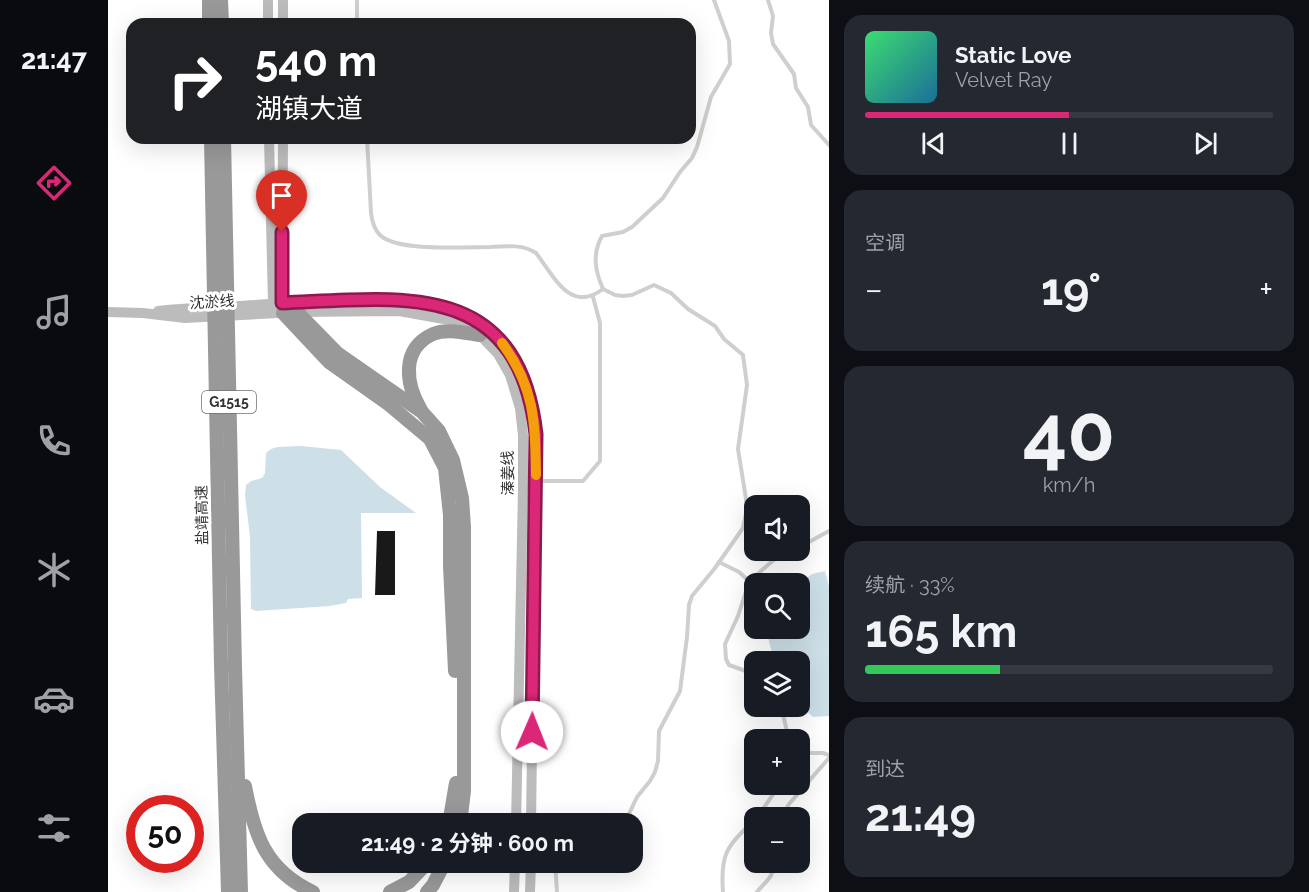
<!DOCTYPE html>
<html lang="zh">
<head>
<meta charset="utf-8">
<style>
  :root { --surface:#171b24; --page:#242831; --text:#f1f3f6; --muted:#9ea1a6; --line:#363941; --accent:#db2777 }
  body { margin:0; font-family:Raleway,"Noto Sans SC",sans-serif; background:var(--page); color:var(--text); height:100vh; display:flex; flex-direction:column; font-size:22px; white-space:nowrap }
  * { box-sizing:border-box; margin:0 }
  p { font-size:20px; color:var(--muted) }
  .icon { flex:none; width:33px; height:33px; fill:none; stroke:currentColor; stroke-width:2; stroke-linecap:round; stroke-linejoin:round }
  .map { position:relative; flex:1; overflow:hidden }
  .drawer { display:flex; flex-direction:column; gap:15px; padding:15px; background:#0d0f14; width:480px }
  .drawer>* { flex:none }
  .banner { position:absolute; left:18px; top:18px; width:570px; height:126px; border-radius:18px; box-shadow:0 6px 24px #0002; background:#202124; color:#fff; overflow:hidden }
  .fabs { position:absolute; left:636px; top:495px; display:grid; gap:12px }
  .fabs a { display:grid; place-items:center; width:66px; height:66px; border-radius:12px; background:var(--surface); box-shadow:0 6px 24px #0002; font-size:30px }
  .speed { position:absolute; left:18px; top:795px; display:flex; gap:12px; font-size:30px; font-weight:700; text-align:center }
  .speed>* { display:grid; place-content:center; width:78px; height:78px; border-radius:50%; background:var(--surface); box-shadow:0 6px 24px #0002; line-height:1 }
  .speed .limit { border:9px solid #d22; background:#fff; color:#111 }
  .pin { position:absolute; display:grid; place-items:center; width:51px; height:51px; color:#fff; margin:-62px -26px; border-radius:50% 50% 50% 0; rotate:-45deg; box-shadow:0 0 6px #0007 }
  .pin .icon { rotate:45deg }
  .me { position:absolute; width:66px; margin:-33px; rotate:1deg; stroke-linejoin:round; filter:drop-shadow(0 0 4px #0008) }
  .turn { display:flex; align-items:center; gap:21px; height:126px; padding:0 30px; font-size:27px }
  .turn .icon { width:78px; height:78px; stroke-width:2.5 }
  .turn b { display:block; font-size:42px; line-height:51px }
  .big { font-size:45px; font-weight:700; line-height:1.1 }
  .drawer .card { flex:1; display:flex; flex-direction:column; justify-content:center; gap:9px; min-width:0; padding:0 21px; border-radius:18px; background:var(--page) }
  .drawer .dial { align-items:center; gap:0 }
  .dial b { font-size:78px; line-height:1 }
  .song { display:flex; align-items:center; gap:18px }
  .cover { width:72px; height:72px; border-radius:9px; background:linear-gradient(135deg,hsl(140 70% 55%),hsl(200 70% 35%)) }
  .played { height:6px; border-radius:3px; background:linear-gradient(90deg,var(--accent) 50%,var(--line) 50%) }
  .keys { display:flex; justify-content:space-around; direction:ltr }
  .heat { display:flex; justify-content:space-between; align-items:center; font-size:33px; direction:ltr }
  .charge { height:9px; border-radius:4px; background:linear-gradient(90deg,#34c759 33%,var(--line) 0) }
  .trip { position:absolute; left:184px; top:813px; width:351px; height:60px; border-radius:18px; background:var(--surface); box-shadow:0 6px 24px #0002; font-weight:700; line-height:60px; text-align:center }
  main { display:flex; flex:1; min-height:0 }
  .tabs { display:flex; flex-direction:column; width:108px; justify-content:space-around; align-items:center; background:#090b0e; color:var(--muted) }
  .tabs .icon { width:42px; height:42px }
  .tabs .active { color:var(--accent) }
  .tabs b { font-size:27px; color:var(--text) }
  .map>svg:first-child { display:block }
  .water { fill:#cde0e8 }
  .building { fill:#191919 }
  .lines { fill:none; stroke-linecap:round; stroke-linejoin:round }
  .lane { stroke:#cfcfcf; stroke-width:4 }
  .secondary { stroke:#bcbcbc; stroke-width:10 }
  .highway { stroke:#999; stroke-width:14 }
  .highway-bridge { stroke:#999; stroke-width:14 }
  .route-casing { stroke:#8e194d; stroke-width:15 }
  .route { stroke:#db2777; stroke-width:10 }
  .slow { stroke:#f59e0b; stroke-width:10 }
  .labels { text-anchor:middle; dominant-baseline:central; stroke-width:6; stroke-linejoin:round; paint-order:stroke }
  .shield { fill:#fff; stroke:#707070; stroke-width:1.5 }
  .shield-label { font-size:14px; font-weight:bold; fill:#323232 }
  .street-label { font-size:15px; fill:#323232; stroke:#fff }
</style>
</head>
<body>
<main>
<nav class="tabs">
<b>21:47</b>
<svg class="icon active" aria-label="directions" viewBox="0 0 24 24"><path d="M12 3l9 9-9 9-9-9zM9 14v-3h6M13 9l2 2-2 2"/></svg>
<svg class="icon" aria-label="music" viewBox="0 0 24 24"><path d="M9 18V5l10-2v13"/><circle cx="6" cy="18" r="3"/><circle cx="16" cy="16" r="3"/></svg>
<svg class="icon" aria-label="phone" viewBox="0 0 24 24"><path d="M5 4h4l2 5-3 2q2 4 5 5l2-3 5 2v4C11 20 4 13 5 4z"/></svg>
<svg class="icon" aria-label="climate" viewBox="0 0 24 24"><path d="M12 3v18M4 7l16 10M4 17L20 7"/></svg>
<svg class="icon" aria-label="car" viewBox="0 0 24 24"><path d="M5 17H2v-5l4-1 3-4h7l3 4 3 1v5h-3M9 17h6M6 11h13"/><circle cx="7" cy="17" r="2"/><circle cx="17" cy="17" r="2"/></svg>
<svg class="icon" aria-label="filters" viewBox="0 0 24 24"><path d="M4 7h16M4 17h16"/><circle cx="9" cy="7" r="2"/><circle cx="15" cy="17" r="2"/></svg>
</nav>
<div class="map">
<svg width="721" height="892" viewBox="0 0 721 892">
  <rect width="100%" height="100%" fill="#fff"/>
  <g class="water">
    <path d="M193 446 233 450 272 487 308 513H253L254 598 240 599 238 603 222 606 148 611 143 609 142 537 137 495 138 485 143 481 154 478 157 473 158 453 163 449 169 447Z"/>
    <path d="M717 571 721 586V716L705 717 692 705V662L668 661 663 649 658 629 692 628 691 584 704 574Z"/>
  </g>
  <path class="building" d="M269 531H287V595H267Z"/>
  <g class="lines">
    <g class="lane">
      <path d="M249 0V24"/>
      <path d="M660 0 665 16 663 33 665 44 686 74 688 88 700 107 703 125 721 145"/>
      <path d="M259 138 263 213C264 222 266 229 272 235 289 252 357 247 382 247 397 246 415 244 428 253 446 276 462 314 495 289L507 295 515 296 524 295 546 285 563 293 580 309 607 326 616 339 635 355 639 385 630 449 638 499V513L635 528 607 568 584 596 581 605 579 637 572 691 551 731 550 761 547 772 542 781 529 797 519 818 513 824"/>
      <path d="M495 289C487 271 484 254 494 236L515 232 524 227 555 198 572 172 584 158 589 147 603 97 622 64 621 41 606 0"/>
      <path d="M429 481H475L492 461V323L485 297"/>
      <path d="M692 547 721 531"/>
      <path d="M611 562 631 572 642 582"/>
      <path d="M646 674 621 665 618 659 617 644 630 616 640 585 645 578 668 558 685 550"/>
      <path d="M673 706 681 740"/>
      <path d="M692 753H715L721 755"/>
      <path d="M649 818 672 784"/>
      <path d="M673 818 681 804 721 758"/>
      <path d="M447 862 449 892"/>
      <path d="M615 892C612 853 619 847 646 820"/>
      <path d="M649 892C658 881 666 877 666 862"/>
    </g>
    <g class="secondary">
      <path d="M160 24V0"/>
      <path d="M175 24V0"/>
      <path d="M161 138 165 304 169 307"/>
      <path d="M174 303 175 138"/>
      <path d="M50 311C76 308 101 307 127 306 151 305 175 303 200 302 239 300 279 297 318 302 389 311 420 369 428 434L423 824"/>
      <path d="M0 312 35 313 77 318 189 312 291 311 347 321 372 335 390 354 402 375 412 408 415 435V489L408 824"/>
      <path d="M406 892 407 862"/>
      <path d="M422 892 423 862"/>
    </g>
    <g class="highway">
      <path d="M101 0V24"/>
      <path d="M113 0 114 24"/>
      <path d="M189 312 229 353 314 412 331 431 345 460 354 498 356 527V791L352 824"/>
      <path d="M175 313 221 362 279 403 322 439 337 468 342 515V566L347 671"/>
      <path d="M313 410C298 385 292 349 325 334 339 328 357 333 372 335"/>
      <path d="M113 665 120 892"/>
      <path d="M127 667 133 892"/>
      <path d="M137 786C146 834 157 870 205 892"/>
      <path d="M341 824 348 783"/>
      <path d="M282 892 301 882 320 862"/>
      <path d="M319 892 325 885 337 862"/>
    </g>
    <g class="highway-bridge">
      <path d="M103 138 113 665"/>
      <path d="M116 138 127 667"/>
    </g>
  </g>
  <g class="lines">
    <defs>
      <path id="route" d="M174 232V303C294 298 410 278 428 434L424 732"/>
    </defs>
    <use href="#route" class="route-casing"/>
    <use href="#route" class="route"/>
    <path class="slow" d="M394 343C427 388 427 422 428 475"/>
  </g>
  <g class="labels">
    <rect class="shield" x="94" y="391" width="54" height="22" rx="4.5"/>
    <g class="shield-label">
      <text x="121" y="402">G1515</text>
    </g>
    <g class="street-label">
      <text transform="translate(104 302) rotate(-3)">沈淤线</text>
      <text transform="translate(400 473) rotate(-90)">溱姜线</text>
      <text transform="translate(94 515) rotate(-91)">盐靖高速</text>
    </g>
  </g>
</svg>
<div class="fabs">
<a><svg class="icon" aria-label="sound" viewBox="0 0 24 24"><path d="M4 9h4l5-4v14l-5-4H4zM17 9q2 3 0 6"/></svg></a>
<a><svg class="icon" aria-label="search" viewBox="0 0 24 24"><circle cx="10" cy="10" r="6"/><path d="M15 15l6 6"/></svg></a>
<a><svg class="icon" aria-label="layers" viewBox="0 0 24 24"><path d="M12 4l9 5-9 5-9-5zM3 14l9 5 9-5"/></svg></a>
<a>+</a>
<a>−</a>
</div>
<div class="speed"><div class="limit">50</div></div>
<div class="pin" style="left:174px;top:232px;background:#d93025"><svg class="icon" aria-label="arrive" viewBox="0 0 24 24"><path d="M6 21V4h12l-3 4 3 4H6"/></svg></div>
<svg class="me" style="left:424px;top:732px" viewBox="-20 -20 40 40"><circle r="19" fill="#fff"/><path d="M0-13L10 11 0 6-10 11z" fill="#db2777"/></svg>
<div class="trip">21:49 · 2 分钟 · 600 m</div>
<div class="banner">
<div class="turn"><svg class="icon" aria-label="right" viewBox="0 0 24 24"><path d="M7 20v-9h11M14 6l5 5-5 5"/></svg><div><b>540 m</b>湖镇大道</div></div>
</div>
</div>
<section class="drawer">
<div class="card">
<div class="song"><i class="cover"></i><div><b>Static Love</b><p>Velvet Ray</p></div></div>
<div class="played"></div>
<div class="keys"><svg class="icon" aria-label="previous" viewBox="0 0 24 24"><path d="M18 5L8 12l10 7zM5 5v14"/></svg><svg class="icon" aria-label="pause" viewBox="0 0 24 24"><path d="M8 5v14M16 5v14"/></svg><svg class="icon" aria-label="next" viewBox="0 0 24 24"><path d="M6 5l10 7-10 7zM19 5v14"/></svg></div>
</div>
<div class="card"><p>空调</p>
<div class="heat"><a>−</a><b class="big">19°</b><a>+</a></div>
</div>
<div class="card dial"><b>40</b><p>km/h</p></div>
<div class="card"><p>续航 · 33%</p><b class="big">165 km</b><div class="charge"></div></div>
<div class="card"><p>到达</p><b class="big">21:49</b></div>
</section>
</main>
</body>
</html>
